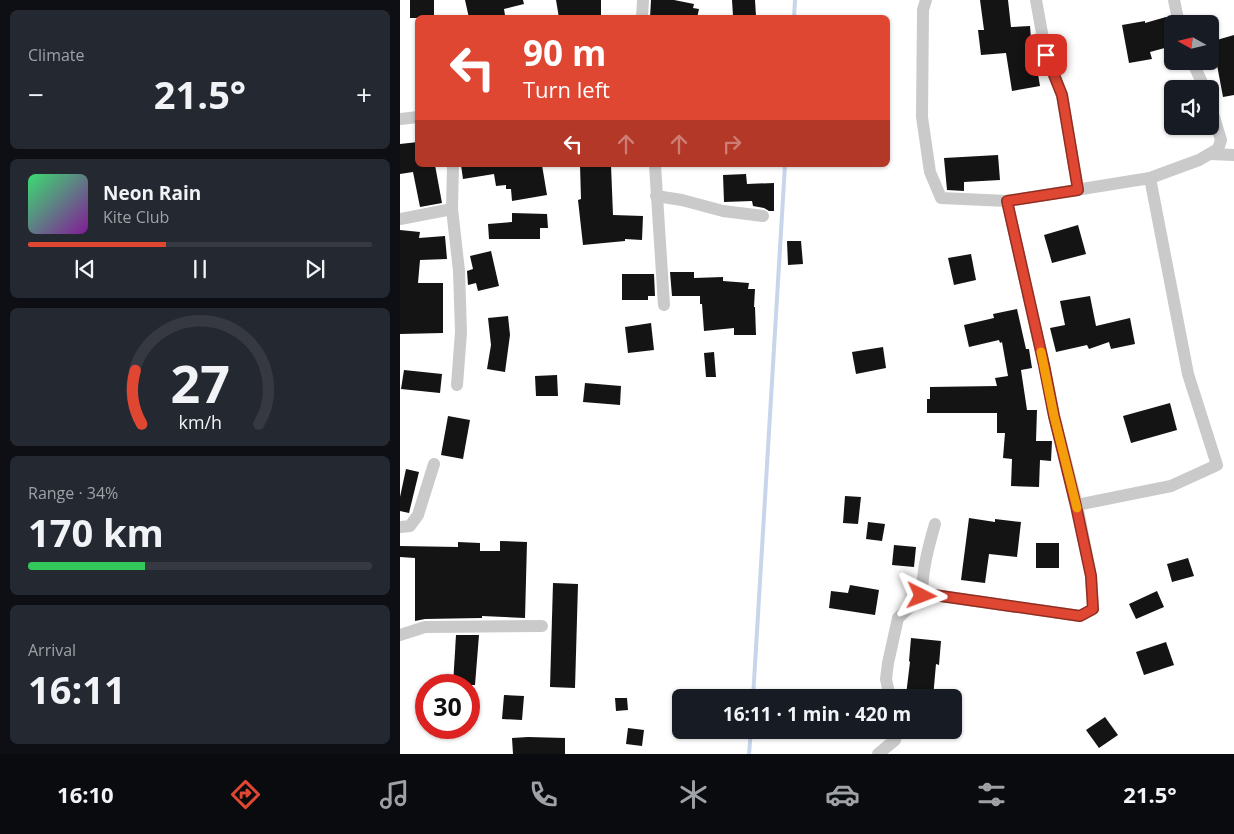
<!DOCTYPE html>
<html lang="en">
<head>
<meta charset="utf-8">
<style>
  :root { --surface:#171b24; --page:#242831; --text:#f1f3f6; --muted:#9ea1a6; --line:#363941; --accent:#e04733 }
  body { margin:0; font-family:"Open Sans",sans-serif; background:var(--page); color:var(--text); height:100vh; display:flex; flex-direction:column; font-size:19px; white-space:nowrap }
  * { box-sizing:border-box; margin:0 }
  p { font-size:16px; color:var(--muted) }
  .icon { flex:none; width:28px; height:28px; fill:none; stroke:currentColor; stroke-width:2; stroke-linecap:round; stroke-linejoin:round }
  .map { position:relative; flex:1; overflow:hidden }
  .sheet { display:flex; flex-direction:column; gap:10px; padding:10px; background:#0d0f14; width:400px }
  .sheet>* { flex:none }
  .guide { position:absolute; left:15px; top:15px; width:475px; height:152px; border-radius:8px; box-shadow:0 1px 4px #0004; background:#e04733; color:#fff; overflow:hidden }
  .needle { width:32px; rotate:278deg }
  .controls { position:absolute; left:764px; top:15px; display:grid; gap:10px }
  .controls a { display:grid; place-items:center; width:55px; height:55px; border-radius:8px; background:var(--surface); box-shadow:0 1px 4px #0004; font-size:25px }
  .speed { position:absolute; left:15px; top:674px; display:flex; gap:10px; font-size:25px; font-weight:700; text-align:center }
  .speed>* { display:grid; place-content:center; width:65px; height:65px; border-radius:50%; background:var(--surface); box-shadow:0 1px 4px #0004; line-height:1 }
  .speed .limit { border:8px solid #d22; background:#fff; color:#111 }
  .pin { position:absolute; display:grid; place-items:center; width:42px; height:42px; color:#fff; margin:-21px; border-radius:10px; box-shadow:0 2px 8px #0006 }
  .me { position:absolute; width:55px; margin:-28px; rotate:93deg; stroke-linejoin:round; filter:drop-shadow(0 0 4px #0008) }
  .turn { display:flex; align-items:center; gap:18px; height:105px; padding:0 25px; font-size:22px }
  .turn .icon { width:65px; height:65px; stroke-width:2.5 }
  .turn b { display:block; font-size:35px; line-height:42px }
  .lanes { display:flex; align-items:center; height:48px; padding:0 25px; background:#0003; justify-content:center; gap:25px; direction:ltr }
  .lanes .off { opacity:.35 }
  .big { font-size:38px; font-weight:700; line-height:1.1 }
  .sheet .card { flex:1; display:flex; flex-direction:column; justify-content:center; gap:8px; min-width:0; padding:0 18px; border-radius:8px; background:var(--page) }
  .sheet .dial { align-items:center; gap:0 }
  .dial svg { height:130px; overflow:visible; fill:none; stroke:var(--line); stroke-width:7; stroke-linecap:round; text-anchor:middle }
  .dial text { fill:var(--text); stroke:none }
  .song { display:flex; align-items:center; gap:15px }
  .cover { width:60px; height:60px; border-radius:8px; background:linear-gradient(135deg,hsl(140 70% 55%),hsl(290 70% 35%)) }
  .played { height:5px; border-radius:2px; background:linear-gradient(90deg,var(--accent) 40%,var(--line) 40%) }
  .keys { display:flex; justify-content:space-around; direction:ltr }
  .heat { display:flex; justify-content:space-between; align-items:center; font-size:28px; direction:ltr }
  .charge { height:8px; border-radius:4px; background:linear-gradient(90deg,#34c759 34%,var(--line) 0) }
  .trip { position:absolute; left:272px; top:689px; width:290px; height:50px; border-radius:8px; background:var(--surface); box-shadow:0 1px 4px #0004; font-weight:700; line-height:50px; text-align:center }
  .tabs { display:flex; height:80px; justify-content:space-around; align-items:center; background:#090b0e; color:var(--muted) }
  .tabs .icon { width:35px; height:35px }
  .tabs .current { color:var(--accent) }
  .tabs b { font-size:22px; color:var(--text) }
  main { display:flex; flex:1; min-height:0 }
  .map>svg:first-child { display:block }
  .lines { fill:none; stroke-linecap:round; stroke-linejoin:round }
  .stream { stroke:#c7d6ea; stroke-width:4 }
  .building { fill:#141414 }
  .street { stroke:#cacaca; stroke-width:12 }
  .route-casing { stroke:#922e21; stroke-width:12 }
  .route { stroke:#e04733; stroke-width:9 }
  .slow { stroke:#f59e0b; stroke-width:9 }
</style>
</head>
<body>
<main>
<section class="sheet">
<div class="card"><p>Climate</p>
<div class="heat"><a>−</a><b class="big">21.5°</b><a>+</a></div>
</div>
<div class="card">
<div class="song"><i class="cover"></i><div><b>Neon Rain</b><p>Kite Club</p></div></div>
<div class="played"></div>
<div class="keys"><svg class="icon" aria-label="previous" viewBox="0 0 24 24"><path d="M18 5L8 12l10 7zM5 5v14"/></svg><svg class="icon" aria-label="pause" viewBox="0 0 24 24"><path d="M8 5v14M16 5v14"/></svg><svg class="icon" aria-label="next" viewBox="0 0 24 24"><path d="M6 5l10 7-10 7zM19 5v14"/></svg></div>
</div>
<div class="card dial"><svg viewBox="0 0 100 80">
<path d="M14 69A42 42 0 1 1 86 69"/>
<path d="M14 69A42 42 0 0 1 10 36" stroke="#e04733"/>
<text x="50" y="56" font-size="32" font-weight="700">27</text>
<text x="50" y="72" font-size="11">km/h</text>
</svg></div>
<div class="card"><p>Range · 34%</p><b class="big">170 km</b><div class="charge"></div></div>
<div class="card"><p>Arrival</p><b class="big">16:11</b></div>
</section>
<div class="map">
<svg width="834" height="754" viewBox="0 0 834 754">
  <rect width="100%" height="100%" fill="#fff"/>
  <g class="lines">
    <g class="stream">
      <path d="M394 18 395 0"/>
      <path d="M353 698 385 165"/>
      <path d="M349 754 351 730"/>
    </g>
  </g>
  <g class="building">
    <rect x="10" y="0" width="24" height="18"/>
    <path d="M65 0H123L124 4 104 9 105 15 88 18H69Z"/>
    <path d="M156 0H201V18H159Z"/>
    <path d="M251 0H274L294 4 293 8 299 9 297 18H284L273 15V18H250Z"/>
    <path d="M332 0H355L356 16H333Z"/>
    <path d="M580 0H608L611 27 630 26 633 63 636 62 640 86 612 91 606 53 581 55 578 30H584Z"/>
    <path d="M766 17 772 41V46L750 52 752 59 729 63 722 25 745 21V23Z"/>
    <path d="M834 35V95L823 97 817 65 810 67V42Z"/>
    <path d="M18 142V165H35L42 203 20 207 13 172 0 174V144Z"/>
    <path d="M598 155 600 180 564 182V191L547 190 544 158Z"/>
    <path d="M61 165H142L147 195 112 201 111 189H106V185L96 186 94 174 63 179Z"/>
    <path d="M180 165H211L213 215 243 216 242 240 225 239V241L183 245 178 200 181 199Z"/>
    <path d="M346 174 347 184 374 183V211H369L364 208 353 206 352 201 324 202 323 175Z"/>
    <path d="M112 213 147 214 148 228H140V239H89L88 224 112 222Z"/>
    <path d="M678 225 686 254 652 263 644 235Z"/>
    <path d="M0 230 20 232 19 238 45 236 47 259 20 260 18 283H43V333L0 334Z"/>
    <path d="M387 241H401L403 264 388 265Z"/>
    <path d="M91 251 99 286 78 291 76 283 68 285 67 271 73 269 70 256Z"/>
    <path d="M571 254 576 280 554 285 548 258Z"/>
    <path d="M270 272H294V278L323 277V281L349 283 348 289H355L354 307H355L356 335H334V328L304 331 302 304H300V296H272Z"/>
    <path d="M222 274H254L255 296H248V300H222Z"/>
    <path d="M690 296 696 326 730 318 735 344 711 349 709 342 689 349 687 345 656 352 650 328 665 325 660 301Z"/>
    <path d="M617 309 626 349H629L632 368 621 370 627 410H637L636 441H652L651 461 640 460 639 487 611 486 612 459 603 458 605 433H597V413H527V399H530V387L597 386 595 378 608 376 602 342 600 343 599 340 569 347 564 325 594 318 593 314Z"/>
    <path d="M108 316 110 335 105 372 87 369 91 345 88 318Z"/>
    <path d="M251 323 254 350 228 353 225 327Z"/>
    <path d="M483 347 486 368 456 374 452 352Z"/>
    <path d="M314 352 316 377H306L304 353Z"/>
    <path d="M4 370 42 374 40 393 1 389Z"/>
    <path d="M157 375 158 396H136L135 376Z"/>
    <path d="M185 383 221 386 220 405 183 402Z"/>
    <path d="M770 403 777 430 731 443 723 416Z"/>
    <path d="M48 416 70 420 63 459 41 455Z"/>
    <path d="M6 469 19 472 9 513 0 511V497Z"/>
    <path d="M445 496 461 497 458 524 443 523Z"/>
    <path d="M569 518 595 522V519L621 522 617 557 589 554 585 583 561 580Z"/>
    <path d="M468 522 485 524 482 541 466 539Z"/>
    <path d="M100 541 127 542 125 618 82 616V618L25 619 15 621V558L0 557V546L58 547V542L80 543V551H100Z"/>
    <rect x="636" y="543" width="23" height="25"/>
    <path d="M494 545 516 547 514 567 492 565Z"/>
    <path d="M788 558 794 576 772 582 767 564Z"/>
    <path d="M153 583 178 584 175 688 150 687Z"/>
    <path d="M450 585 479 590 475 615 429 608 431 591 448 593Z"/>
    <path d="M757 591 764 607 736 619 729 604Z"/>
    <path d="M56 635H79L75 685H53Z"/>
    <path d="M511 638 541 641 539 665 536 664 533 698 506 695 510 662 509 661Z"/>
    <path d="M766 642 774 665 744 675 736 652Z"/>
    <path d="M104 695 124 696 122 720 102 719Z"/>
    <path d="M215 698H227L228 710 216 711Z"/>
    <path d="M705 717 718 735 699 748 686 730Z"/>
    <path d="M228 728 244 730 242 746 226 744Z"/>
    <path d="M128 737 165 738V754H113L112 738Z"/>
  </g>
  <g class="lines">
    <g class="street">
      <path d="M526 0 523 10 522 117 530 172 541 198 607 201 750 178 799 160 818 149 821 140 810 104"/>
      <path d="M636 0 646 55 662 95 678 189"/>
      <path d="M774 0 779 24"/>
      <path d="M242 18 243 0"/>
      <path d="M792 61 805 89"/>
      <path d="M0 119 18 117"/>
      <path d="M810 154 834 155"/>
      <path d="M53 165 52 209 59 271 61 332 57 385"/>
      <path d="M255 165 264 305"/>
      <path d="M256 196 282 200 323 211 363 216"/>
      <path d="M0 219 52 209"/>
      <path d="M677 505 771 486 817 465 788 374 750 178"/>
      <path d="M0 527 10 526 18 515 34 464"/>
      <path d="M522 596 534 595 680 616 693 609 691 576 677 505 654 416 644 365 607 201"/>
      <path d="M0 635 25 627 142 626"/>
      <path d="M490 698 486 679 488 663 498 618 522 596C522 571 528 548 535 524"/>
      <path d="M478 754 495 740 497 730"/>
    </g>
  </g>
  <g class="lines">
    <defs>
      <path id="route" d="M522 596 534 595 680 616 693 609 691 576 676 506 654 416 644 365 607 201 678 190 662 95 646 55"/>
    </defs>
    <use href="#route" class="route-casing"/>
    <use href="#route" class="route"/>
    <path class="slow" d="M641 352 654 416 677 508"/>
  </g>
</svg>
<div class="controls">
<a><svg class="needle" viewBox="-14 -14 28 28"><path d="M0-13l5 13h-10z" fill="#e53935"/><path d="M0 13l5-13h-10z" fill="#9ea1a6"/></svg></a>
<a><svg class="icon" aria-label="sound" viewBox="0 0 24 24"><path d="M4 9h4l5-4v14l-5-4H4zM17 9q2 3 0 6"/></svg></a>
</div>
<div class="speed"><div class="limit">30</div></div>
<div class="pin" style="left:646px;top:55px;background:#d93025"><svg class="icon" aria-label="arrive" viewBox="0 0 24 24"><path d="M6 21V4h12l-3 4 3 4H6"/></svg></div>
<svg class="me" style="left:522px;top:596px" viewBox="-20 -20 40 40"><path d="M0-17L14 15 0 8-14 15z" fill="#e04733" stroke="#fff" stroke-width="4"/></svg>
<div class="trip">16:11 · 1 min · 420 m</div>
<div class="guide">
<div class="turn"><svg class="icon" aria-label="left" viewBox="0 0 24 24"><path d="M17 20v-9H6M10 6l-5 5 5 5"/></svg><div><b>90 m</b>Turn left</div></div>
<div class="lanes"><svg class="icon" aria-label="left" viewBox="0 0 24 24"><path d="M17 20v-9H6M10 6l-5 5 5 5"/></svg><svg class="icon off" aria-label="ahead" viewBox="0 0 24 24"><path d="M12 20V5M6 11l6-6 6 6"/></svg><svg class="icon off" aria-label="ahead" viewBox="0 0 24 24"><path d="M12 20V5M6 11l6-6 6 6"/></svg><svg class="icon off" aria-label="right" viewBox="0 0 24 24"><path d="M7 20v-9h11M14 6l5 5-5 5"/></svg></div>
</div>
</div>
</main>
<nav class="tabs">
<b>16:10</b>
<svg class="icon current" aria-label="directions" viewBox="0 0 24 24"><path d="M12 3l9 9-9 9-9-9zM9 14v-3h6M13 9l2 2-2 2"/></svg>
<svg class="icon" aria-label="music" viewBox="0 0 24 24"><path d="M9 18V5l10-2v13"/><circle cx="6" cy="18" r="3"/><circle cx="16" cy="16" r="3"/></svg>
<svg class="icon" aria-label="phone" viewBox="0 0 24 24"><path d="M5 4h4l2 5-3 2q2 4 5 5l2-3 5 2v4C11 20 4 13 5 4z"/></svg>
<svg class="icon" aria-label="climate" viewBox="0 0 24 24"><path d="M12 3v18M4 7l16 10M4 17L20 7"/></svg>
<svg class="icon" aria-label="car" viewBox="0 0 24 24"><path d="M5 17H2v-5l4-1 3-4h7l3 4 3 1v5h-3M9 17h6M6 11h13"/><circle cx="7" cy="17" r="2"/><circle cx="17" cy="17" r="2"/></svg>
<svg class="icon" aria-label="filters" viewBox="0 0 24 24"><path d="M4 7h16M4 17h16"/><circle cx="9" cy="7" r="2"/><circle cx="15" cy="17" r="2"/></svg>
<b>21.5°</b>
</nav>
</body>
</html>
